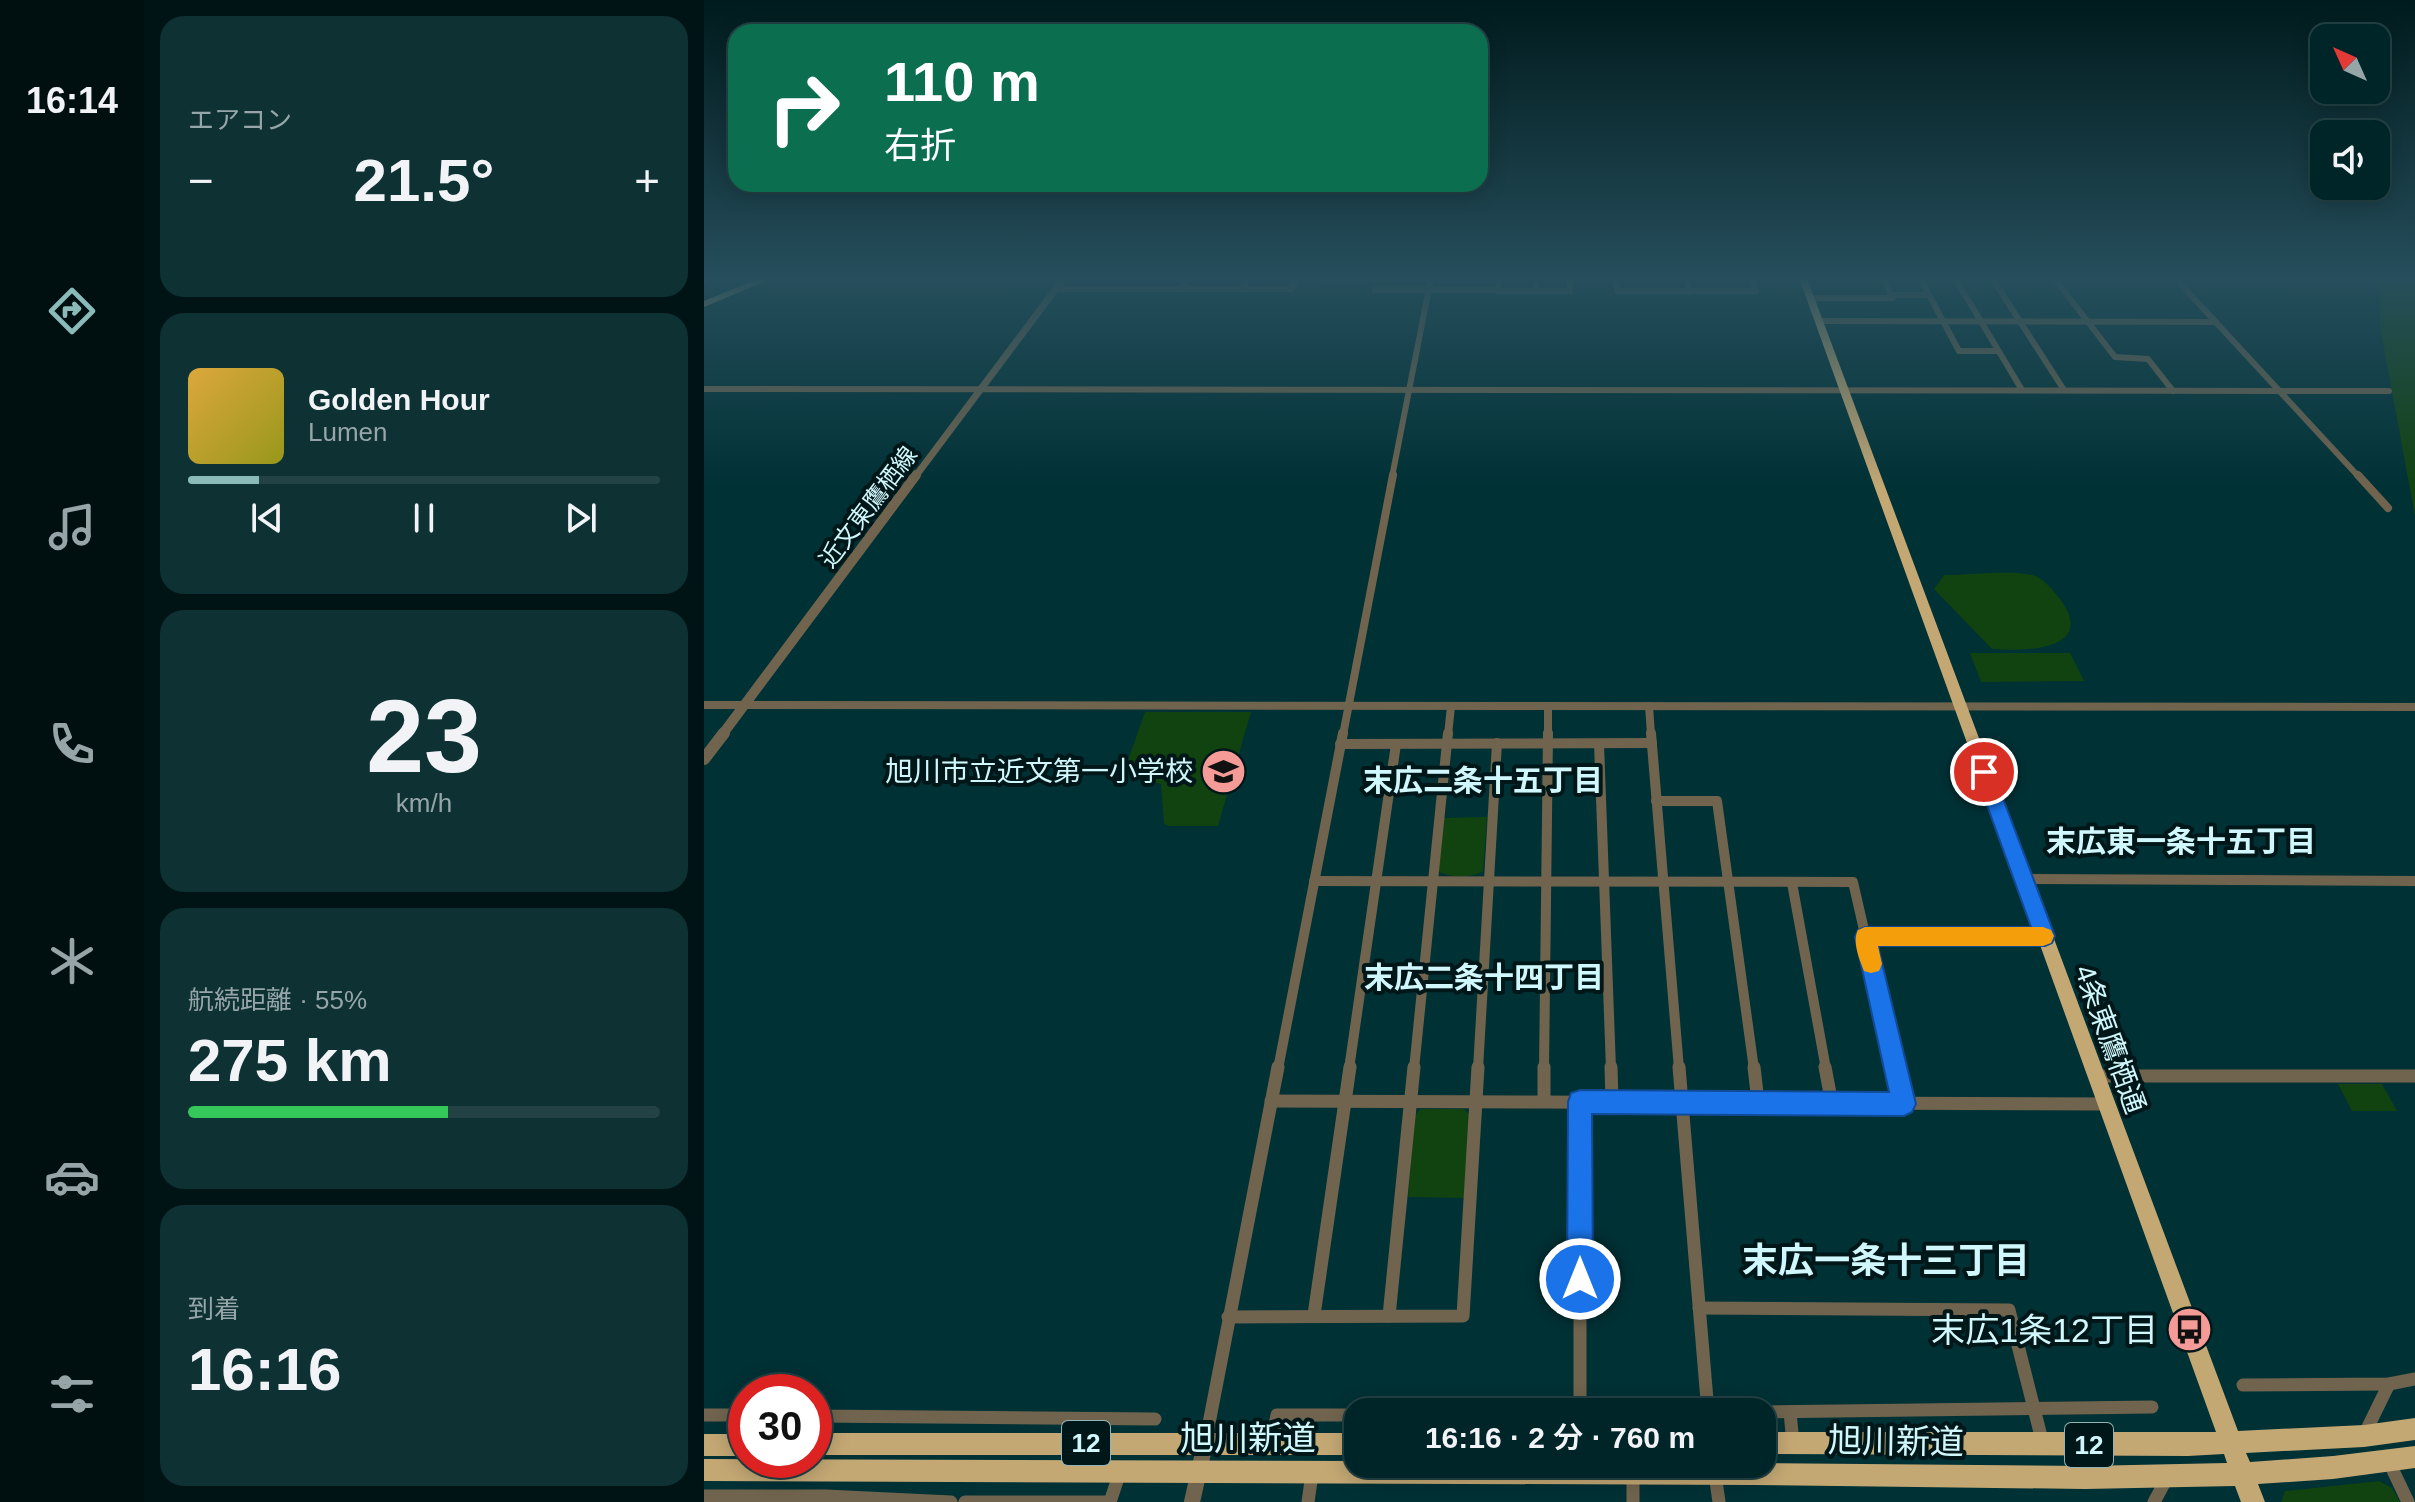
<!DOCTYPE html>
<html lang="ja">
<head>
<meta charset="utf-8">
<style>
  :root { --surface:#002528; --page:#0e3134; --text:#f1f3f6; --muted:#95a5a8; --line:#224245; --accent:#8bbbb9 }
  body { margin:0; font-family:Arial,"Noto Sans JP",sans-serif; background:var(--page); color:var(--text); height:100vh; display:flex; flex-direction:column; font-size:30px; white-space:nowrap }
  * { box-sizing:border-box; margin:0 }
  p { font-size:26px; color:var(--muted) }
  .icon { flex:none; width:44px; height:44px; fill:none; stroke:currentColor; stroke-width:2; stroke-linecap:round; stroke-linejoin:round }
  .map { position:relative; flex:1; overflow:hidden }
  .drawer { display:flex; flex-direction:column; gap:16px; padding:16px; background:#001416; width:560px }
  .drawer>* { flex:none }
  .banner { position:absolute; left:24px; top:24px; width:760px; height:168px; border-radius:24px; box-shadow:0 4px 20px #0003,0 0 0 2px var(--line); background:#0b6e4f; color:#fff; overflow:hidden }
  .needle { width:52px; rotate:315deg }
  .controls { position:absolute; left:1606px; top:24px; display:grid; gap:16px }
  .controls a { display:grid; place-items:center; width:80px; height:80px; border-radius:16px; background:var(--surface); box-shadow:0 4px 20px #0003,0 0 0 2px var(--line); font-size:40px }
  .speed { position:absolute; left:24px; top:1374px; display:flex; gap:16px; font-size:40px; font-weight:700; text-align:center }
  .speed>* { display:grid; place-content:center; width:104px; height:104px; border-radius:50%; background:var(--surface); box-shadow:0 4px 20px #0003,0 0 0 2px var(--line); line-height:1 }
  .speed .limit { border:12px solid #d22; background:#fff; color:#111 }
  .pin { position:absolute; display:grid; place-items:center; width:68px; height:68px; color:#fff; margin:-34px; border:4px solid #fff; border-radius:50%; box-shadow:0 2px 8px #0007 }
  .me { position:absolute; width:88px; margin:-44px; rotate:0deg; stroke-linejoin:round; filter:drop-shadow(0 0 6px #0008) }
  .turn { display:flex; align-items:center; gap:28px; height:168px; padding:0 24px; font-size:36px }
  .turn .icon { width:104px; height:104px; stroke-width:2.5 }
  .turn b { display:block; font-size:56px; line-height:68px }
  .big { font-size:60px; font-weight:600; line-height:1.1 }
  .drawer .card { flex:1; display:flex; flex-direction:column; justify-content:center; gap:12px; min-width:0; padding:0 28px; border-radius:24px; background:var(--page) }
  .drawer .dial { align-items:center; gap:0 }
  .dial b { font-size:104px; line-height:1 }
  .song { display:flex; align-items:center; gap:24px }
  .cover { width:96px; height:96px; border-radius:12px; background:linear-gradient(135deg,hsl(40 70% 55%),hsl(60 70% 35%)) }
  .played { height:8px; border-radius:4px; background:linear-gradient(90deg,var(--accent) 15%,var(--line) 15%) }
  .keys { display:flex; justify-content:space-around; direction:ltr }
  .heat { display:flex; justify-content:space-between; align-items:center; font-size:44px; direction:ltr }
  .charge { height:12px; border-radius:6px; background:linear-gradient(90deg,#34c759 55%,var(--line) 0) }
  .trip { position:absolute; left:640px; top:1398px; width:432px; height:80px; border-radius:24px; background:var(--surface); box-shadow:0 4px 20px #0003,0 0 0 2px var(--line); font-weight:600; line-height:80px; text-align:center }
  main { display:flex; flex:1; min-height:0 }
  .menu { display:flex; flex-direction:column; width:144px; justify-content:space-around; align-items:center; background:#000f10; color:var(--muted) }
  .menu .icon { width:56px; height:56px }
  .menu .selected { color:var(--accent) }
  .menu b { font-size:36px; color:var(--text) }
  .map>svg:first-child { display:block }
  .green { fill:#10430f }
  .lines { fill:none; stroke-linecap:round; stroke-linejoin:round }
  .stream { stroke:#5578ab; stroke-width:2 }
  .minor-far3 { stroke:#70644e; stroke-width:6 }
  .minor-far2 { stroke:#70644e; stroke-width:8 }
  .minor-far1 { stroke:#70644e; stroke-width:10 }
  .minor { stroke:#70644e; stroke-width:13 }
  .tertiary-far3 { stroke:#70644e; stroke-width:7 }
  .tertiary-far2 { stroke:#70644e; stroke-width:10 }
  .tertiary-far1 { stroke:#70644e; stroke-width:12 }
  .tertiary { stroke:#70644e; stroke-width:16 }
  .trunk { fill:#c4a874; fill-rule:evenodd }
  .motorway { fill:#d1b37b; fill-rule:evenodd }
  .route { fill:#1a73e8; stroke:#114b97; stroke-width:2 }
  .slow { fill:#f59e0b }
  .labels { text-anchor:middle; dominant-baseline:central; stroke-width:8; stroke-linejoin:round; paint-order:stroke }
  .far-street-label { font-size:24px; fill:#d0f7fb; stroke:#001719 }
  .shield { fill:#001719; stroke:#92b4b7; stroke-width:2 }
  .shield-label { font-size:26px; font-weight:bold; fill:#d0f7fb }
  .poi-label { font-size:28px; fill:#d0f7fb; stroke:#001719; text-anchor:end }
  .street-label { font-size:28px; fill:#d0f7fb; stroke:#001719 }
  .neighbourhood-label { font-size:30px; font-weight:bold; fill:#d0f7fb; stroke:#001719 }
  .near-poi-label { font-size:34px; fill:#d0f7fb; stroke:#001719; text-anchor:end }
  .near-street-label { font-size:34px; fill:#d0f7fb; stroke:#001719 }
  .near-neighbourhood-label { font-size:36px; font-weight:bold; fill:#d0f7fb; stroke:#001719 }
</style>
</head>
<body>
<main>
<nav class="menu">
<b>16:14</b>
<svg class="icon selected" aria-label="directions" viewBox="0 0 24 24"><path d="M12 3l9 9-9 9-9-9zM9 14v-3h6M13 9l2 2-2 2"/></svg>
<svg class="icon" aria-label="music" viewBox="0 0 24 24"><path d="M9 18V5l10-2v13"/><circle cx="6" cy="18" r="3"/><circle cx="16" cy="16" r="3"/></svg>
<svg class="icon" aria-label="phone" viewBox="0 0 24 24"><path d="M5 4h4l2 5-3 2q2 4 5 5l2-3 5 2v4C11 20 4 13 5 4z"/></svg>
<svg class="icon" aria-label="climate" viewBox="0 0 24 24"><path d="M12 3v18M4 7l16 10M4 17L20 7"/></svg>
<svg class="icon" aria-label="car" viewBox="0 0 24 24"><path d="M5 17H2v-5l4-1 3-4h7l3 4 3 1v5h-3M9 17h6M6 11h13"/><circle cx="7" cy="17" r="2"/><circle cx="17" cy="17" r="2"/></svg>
<svg class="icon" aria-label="filters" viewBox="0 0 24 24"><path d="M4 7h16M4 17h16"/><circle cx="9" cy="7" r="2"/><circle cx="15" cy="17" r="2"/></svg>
</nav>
<section class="drawer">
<div class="card"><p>エアコン</p>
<div class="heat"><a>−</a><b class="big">21.5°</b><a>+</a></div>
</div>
<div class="card">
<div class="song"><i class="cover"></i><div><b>Golden Hour</b><p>Lumen</p></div></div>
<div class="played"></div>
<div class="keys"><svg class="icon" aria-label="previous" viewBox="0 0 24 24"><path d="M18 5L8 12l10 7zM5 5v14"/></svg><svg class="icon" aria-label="pause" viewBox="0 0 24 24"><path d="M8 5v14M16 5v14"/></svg><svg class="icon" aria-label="next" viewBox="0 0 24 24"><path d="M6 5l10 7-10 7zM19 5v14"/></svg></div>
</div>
<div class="card dial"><b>23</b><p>km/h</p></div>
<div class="card"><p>航続距離 · 55%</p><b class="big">275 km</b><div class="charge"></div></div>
<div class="card"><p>到着</p><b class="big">16:16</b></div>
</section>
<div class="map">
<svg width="1711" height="1502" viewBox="0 0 1711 1502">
  <rect width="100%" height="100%" fill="#003135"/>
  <g class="green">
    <path d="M1667 278H1711V516L1676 326 1677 292Z"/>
    <path d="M1240 575C1264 575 1307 570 1328 575 1337 577 1347 587 1352 594 1398 649 1325 652 1288 649L1230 589Z"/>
    <path d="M1266 653H1366L1380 681 1277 682Z"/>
    <path d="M441 712H547L514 826H465L460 824 457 784 431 778 424 773 423 763Z"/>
    <path d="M783 817 779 871C770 878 744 878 734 871L740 818Z"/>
    <path d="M1634 1084H1678L1693 1111H1648Z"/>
    <path d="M716 1109H760L766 1115 760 1198 704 1197 711 1116Z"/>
    <path d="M1675 1481 1688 1488 1696 1502H1577L1581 1491Z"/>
  </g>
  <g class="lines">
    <path class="stream" d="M0 282 6 278"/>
    <g class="minor-far3">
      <path d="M617 278 727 279"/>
      <path d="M795 278 794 291H866V278"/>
      <path d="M832 278V291"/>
      <path d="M912 278 913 291H1052L1048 278"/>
      <path d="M983 278 985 292"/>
      <path d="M1216 278 1255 351H1294"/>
      <path d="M1251 278 1318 390"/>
      <path d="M1288 278 1360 390"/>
      <path d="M1350 278 1411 357 1444 359 1469 391"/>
      <path d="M1471 278 1655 477"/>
      <path d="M352 289H588L592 278"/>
      <path d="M477 289 484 278"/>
      <path d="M538 289 544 278"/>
      <path d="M671 290H794"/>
      <path d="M1188 295H1224"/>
      <path d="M1107 298H1189L1179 278"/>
      <path d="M1115 321 1512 322"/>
      <path d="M0 389 1685 391"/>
      <path d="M688 477 727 278"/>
    </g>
    <g class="minor-far2">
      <path d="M1654 475 1684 508"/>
      <path d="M0 705 1711 707"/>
      <path d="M945 706 947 735"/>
      <path d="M639 735 689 475"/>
      <path d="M744 735 747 706"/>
      <path d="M844 735V706"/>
    </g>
    <g class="minor-far1">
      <path d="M947 733 975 1069"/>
      <path d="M636 744 948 743"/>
      <path d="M895 744 907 1069"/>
      <path d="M952 801H1013L1050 1069"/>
      <path d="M1320 879 1711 881"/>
      <path d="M610 881 1149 882 1192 1069"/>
      <path d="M1088 883 1122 1069"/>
      <path d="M1161 937 1341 936"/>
      <path d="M574 1069 639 733"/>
      <path d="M645 1069 692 744"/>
      <path d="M710 1069 744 733"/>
      <path d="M774 1069 793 743"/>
      <path d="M840 1069 844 733"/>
    </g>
    <g class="minor">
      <path d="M907 1067 908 1102"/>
      <path d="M975 1067 1004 1412"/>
      <path d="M1050 1067 1054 1102"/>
      <path d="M1121 1067 1128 1104"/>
      <path d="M1191 1067 1200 1104"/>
      <path d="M1392 1076H1711"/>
      <path d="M567 1101 1403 1104"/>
      <path d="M840 1101V1067"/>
      <path d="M876 1102V1412"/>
      <path d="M995 1308 1305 1310 1339 1444"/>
      <path d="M610 1315 646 1067"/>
      <path d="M685 1316 710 1067"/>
      <path d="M524 1317 759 1316 774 1067"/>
      <path d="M1539 1385 1685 1384 1711 1379"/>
      <path d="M1058 1412 1448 1407"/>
      <path d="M1086 1412 1089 1444"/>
      <path d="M0 1415H42"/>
      <path d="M110 1416 451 1419"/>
      <path d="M1661 1433 1685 1384"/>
      <path d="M501 1444 574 1067"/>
      <path d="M567 1444 573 1415H654"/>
      <path d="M1685 1462 1704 1502"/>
      <path d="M1011 1474 1015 1502"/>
      <path d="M929 1475V1502"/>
      <path d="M0 1496H122L247 1502"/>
      <path d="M261 1502H406L416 1472"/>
      <path d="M604 1502 608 1474"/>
      <path d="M1450 1502 1463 1478"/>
    </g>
    <path class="tertiary-far3" d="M211 477 360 278"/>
    <path class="tertiary-far2" d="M18 735 212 475"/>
    <path class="tertiary-far1" d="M0 759 20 733"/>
    <path class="tertiary" d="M488 1502 501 1444"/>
    <g class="trunk">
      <path d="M1095 278H1103L1534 1431 1660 1425 1711 1418V1440L1660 1447 1542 1453 1546 1462 1629 1456 1711 1446V1468L1629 1479 1554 1484 1561 1502H1537L1531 1486 1381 1489 1050 1485 0 1481V1459L654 1461V1464L1058 1463 1381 1466 1523 1463 1520 1454 1484 1456 1058 1454V1432H1512Z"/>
      <rect x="110" y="1433" width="544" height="22"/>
      <rect x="0" y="1434" width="42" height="22"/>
    </g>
    <path class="motorway" d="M56 278H69L0 307V301Z"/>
  </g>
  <linearGradient id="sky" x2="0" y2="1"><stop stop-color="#001b1d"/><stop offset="0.57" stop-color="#264e5c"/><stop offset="1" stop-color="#264e5c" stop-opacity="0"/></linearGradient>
  <rect width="1711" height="488" fill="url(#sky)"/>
  <path class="route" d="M1280 765 1289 772 1351 936 1348 943 1341 946H1174L1212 1104 1208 1112 1200 1116 888 1114 889 1279 885 1288 876 1292 867 1288 863 1279 864 1102 867 1093 876 1090 1185 1092 1151 937 1154 930 1161 927H1327L1271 772Z"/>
  <path class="slow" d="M1161 927H1339L1347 930 1350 936 1347 943 1339 946H1174L1178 964 1175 971 1167 973 1160 971C1155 959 1148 941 1154 930Z"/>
  <defs>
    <symbol id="school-disc" viewBox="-11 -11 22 22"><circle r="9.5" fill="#f59b97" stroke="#001719"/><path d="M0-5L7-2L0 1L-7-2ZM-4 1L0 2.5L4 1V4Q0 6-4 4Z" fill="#111"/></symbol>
    <symbol id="bus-disc" viewBox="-11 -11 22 22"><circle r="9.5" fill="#f59b97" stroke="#001719"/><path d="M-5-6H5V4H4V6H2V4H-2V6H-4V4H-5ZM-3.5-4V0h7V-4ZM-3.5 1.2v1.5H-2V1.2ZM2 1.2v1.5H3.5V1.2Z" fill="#111"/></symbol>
  </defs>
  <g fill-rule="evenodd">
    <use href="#school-disc" x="494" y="746" width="51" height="51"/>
    <use href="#bus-disc" x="1460" y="1304" width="51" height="51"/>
  </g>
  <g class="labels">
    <g class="far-street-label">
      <text transform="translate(164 507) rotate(-53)">近文東鷹栖線</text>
    </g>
    <g class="shield">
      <rect x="358" y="1421" width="48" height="44" rx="6"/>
      <rect x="1361" y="1423" width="48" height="44" rx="6"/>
    </g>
    <g class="shield-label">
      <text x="382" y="1443">12</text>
      <text x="1385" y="1445">12</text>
    </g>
    <g class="poi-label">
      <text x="489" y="771">旭川市立近文第一小学校</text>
    </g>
    <g class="street-label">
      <text transform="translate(1406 1039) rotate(70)">4条東鷹栖通</text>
    </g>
    <g class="neighbourhood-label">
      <text x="779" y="780">末広二条十五丁目</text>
      <text x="1477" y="841">末広東一条十五丁目</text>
      <text x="780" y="977">末広二条十四丁目</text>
    </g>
    <g class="near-poi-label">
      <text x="1454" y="1330">末広1条12丁目</text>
    </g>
    <g class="near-street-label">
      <text x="544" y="1438">旭川新道</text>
      <text transform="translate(1192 1441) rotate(1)">旭川新道</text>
    </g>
    <g class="near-neighbourhood-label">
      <text x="1182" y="1260">末広一条十三丁目</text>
    </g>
  </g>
</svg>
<div class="controls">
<a><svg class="needle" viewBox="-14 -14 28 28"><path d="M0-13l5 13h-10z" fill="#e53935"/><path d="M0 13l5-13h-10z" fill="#95a5a8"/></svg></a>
<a><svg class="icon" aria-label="sound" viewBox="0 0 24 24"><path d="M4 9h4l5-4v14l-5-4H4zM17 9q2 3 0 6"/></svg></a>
</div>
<div class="speed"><div class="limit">30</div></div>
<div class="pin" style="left:1280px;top:772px;background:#d93025"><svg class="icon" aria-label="arrive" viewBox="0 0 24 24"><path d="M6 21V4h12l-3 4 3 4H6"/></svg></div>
<svg class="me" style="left:876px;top:1279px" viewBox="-20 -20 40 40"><circle r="17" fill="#1a73e8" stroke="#fff" stroke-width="3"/><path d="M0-11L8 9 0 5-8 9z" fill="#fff"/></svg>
<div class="trip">16:16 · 2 分 · 760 m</div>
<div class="banner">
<div class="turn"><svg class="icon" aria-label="right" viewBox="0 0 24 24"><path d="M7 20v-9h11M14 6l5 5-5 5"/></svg><div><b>110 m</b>右折</div></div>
</div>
</div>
</main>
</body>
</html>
